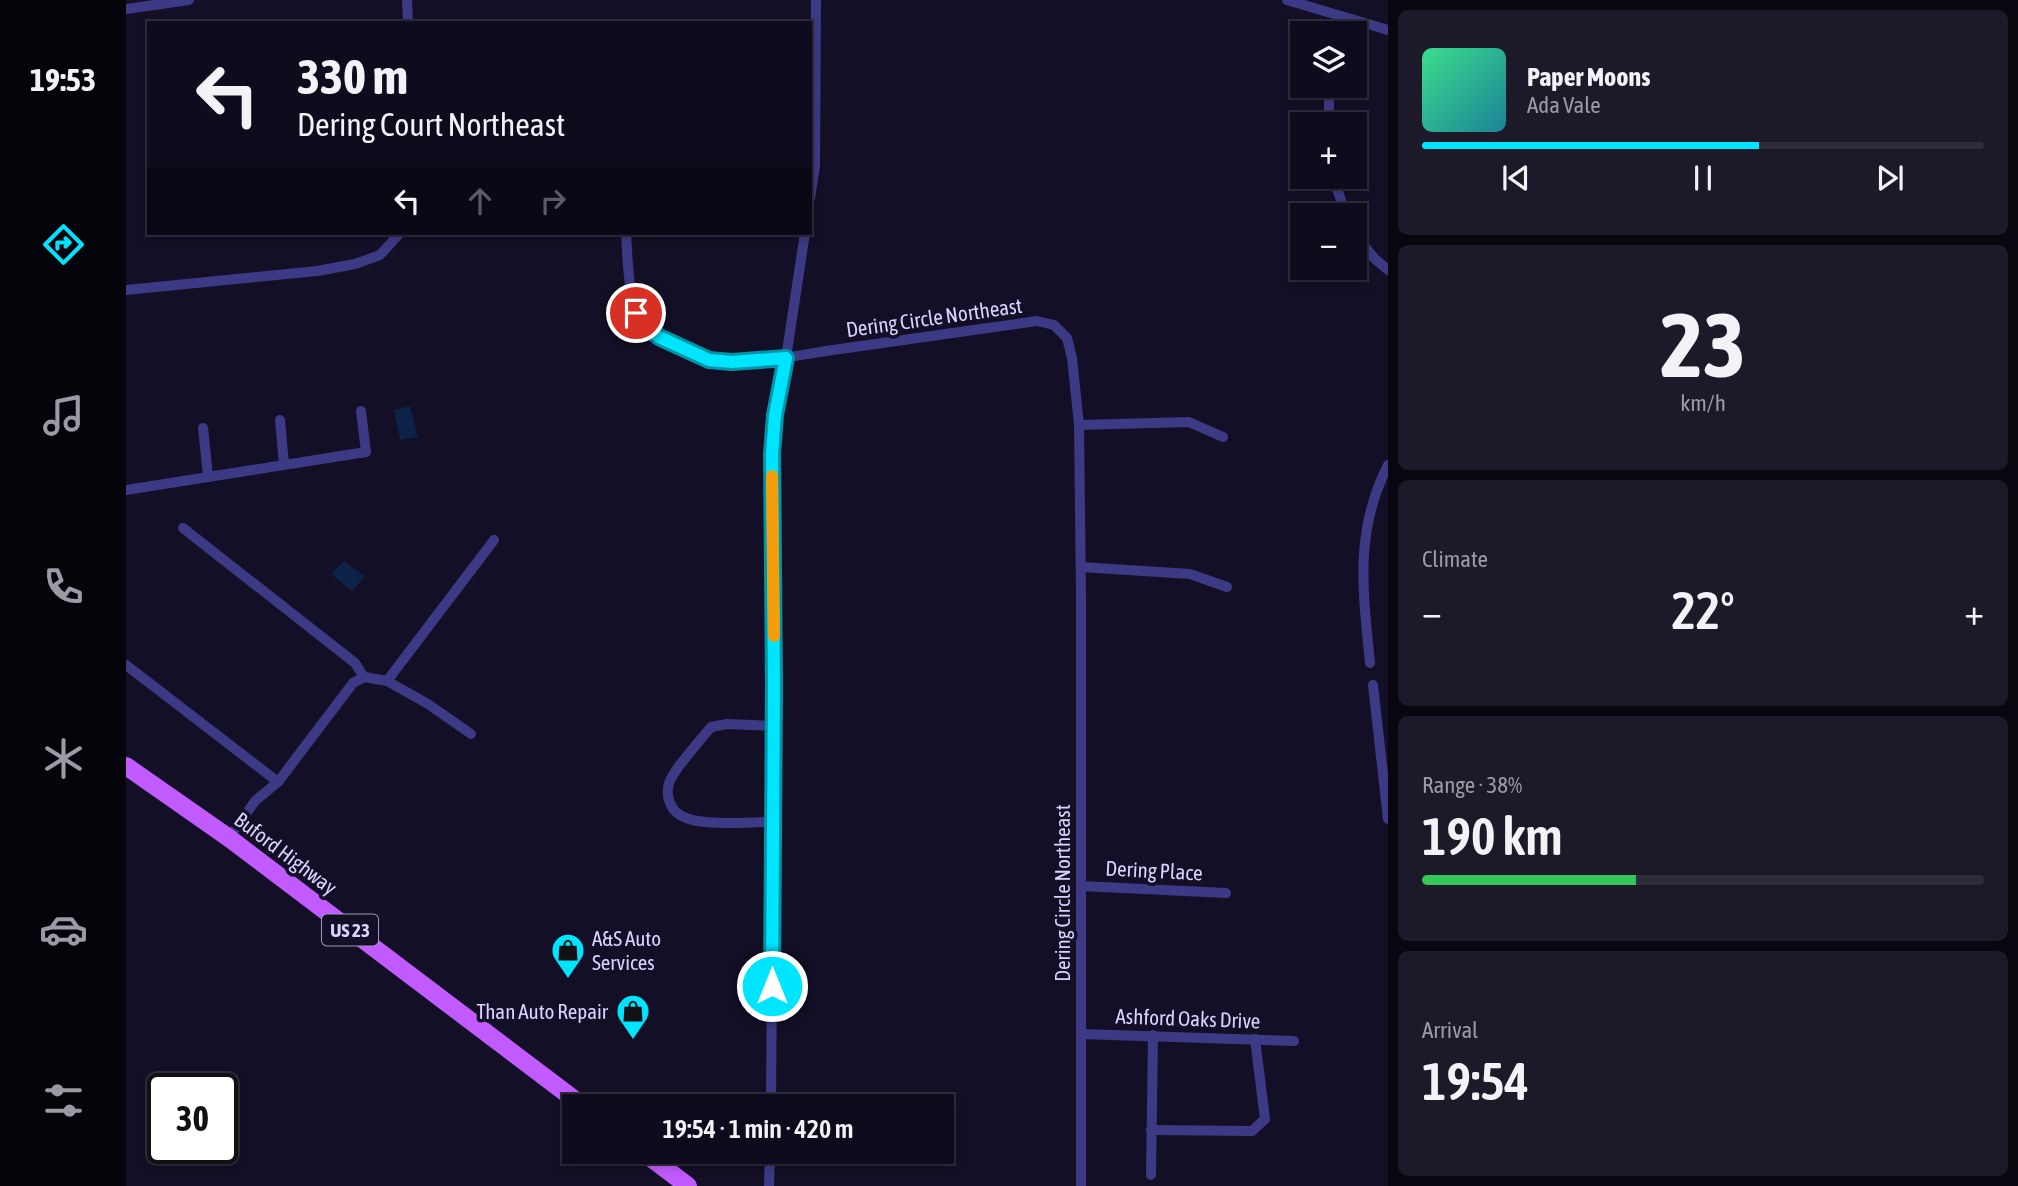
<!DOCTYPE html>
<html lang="en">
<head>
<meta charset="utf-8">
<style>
  :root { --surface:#0e0b1c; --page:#1c1929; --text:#f1f3f6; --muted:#9b9ba3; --line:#2e2b3b; --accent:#00e5ff }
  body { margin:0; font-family:"Asap Condensed",sans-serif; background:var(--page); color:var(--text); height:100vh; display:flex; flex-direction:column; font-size:26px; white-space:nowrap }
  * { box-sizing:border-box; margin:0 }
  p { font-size:23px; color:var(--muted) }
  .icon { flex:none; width:38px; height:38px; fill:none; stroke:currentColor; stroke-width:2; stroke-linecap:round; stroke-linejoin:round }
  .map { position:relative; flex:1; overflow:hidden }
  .drawer { display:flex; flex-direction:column; gap:10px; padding:10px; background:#08060f; width:630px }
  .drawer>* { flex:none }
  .guide { position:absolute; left:21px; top:21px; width:665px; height:214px; border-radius:0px; box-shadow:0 4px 10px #0003,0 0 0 2px var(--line); background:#0e0b1c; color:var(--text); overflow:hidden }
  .fabs { position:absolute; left:1164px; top:21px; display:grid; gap:14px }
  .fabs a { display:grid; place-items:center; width:77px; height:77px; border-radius:0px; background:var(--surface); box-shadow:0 4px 10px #0003,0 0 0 2px var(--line); font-size:35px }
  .speed { position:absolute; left:21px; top:1073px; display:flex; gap:14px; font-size:35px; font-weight:700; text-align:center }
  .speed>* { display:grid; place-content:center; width:91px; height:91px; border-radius:50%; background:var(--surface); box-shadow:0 4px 10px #0003,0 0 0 2px var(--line); line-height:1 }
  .speed .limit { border:4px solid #111; border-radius:10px; background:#fff; color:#111 }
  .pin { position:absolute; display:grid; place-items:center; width:60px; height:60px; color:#fff; margin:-30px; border:4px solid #fff; border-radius:50%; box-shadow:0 2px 7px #0007 }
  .me { position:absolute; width:77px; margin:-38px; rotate:0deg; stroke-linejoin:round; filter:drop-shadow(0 0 5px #0008) }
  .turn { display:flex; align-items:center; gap:24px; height:147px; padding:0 35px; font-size:32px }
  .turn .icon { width:91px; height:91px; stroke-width:2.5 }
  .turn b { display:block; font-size:49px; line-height:60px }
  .lanes { display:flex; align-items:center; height:66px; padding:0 35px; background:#0003; justify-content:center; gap:35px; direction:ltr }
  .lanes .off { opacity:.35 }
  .big { font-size:52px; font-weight:600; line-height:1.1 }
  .drawer .tile { flex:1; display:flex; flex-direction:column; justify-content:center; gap:10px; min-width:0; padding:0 24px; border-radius:10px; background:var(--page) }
  .drawer .dial { align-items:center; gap:0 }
  .dial b { font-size:91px; line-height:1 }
  .song { display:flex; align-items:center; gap:21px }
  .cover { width:84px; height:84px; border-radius:10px; background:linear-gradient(135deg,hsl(150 70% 55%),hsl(190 70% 35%)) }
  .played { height:7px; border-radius:4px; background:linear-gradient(90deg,var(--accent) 60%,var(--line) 60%) }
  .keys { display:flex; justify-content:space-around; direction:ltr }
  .heat { display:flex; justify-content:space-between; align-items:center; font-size:38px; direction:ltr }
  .charge { height:10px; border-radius:5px; background:linear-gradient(90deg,#34c759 38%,var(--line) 0) }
  .trip { position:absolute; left:436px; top:1094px; width:392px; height:70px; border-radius:0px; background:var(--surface); box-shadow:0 4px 10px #0003,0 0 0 2px var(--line); font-weight:600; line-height:70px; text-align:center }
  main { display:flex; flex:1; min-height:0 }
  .tabs { display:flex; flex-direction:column; width:126px; justify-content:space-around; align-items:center; background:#06040b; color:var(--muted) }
  .tabs .icon { width:49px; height:49px }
  .tabs .current { color:var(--accent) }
  .tabs b { font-size:32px; color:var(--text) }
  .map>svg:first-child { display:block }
  .water { fill:#0c2248 }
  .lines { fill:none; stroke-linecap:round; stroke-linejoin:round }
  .minor { stroke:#3d3a85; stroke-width:10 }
  .primary { stroke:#c25bff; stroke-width:18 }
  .route-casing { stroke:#0095a6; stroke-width:18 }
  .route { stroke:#00e5ff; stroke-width:12 }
  .slow { stroke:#f59e0b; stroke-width:12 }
  .labels { text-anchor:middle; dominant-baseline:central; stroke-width:7; stroke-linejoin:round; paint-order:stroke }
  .shield { fill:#130f26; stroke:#9e99be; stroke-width:2 }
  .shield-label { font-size:19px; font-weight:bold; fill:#d9d4ff }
  .street-label { font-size:21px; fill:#d9d4ff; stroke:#130f26 }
  .poi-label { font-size:21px; fill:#d9d4ff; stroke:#130f26; text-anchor:start }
</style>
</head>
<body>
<main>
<nav class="tabs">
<b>19:53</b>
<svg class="icon current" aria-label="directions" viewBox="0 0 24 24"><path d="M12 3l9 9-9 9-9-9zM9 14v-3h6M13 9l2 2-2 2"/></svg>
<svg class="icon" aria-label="music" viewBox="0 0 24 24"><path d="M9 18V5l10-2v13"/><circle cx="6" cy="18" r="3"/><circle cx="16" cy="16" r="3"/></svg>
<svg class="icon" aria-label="phone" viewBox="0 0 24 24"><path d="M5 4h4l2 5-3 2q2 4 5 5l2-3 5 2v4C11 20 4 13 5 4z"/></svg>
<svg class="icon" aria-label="climate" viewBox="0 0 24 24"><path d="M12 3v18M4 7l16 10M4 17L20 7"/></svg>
<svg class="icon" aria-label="car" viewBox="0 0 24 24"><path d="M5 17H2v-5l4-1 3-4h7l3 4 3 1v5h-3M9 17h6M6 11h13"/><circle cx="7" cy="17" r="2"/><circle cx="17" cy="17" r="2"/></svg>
<svg class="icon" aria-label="filters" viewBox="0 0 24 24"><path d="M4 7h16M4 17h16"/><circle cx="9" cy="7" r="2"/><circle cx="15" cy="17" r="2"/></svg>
</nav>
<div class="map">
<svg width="1262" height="1186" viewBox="0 0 1262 1186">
  <rect width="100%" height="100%" fill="#130f26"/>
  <g class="water">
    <path d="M284 406 292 437 274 440 268 410Z"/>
    <path d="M218 561 239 576 226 591 205 574Z"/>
  </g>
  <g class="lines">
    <g class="minor">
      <path d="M281 0 282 23"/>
      <path d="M1161 0 1262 30"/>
      <path d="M0 9 63 0"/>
      <path d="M1214 33 1218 17"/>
      <path d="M1203 124V86"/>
      <path d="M1207 177 1220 215"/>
      <path d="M684 198 689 166 690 0"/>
      <path d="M500 233C502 259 501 305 519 325 527 335 571 357 584 360 612 367 670 356 700 351 770 341 841 331 911 321L928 325 941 338 946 358 953 425 955 596V1186"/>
      <path d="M1228 234 1249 259 1262 270"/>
      <path d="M0 290 191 271 229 264 254 255 274 233"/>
      <path d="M154 420 158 464"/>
      <path d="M953 425 1063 422 1097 437"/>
      <path d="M77 428 82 476"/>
      <path d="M0 490 240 452 235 411"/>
      <path d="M57 528 229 663 238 677"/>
      <path d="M955 567 1064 574 1101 587"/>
      <path d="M1244 663C1237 592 1228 531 1262 465"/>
      <path d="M0 665 152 782"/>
      <path d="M261 681 302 704 345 734"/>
      <path d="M1247 685 1262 819"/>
      <path d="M646 822C622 822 581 826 560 818 545 813 539 797 543 783 549 767 574 741 585 727L601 724 647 726"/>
      <path d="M103 838 129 801 152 782 227 683 238 677 261 681 368 540"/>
      <path d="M955 886 1100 893"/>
      <path d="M955 1034 1168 1041"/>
      <path d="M645 1106 648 685 646 454 649 415 660 358 679 233"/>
      <path d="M1025 1130 1126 1131 1139 1119 1129 1039"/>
      <path d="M1025 1175 1027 1035"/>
      <path d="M643 1186 644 1152"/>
    </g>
    <g class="primary">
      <path d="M0 766 103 838 457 1106"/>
      <path d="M517 1152 562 1186"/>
    </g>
  </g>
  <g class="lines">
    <defs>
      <path id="route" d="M510 313 519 326 533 337 583 360 606 362 660 358 649 415 646 454 648 685 646 986"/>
    </defs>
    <use href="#route" class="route-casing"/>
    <use href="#route" class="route"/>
    <path class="slow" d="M646 476 648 636"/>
  </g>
  <defs>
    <symbol id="shop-pin" viewBox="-11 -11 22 30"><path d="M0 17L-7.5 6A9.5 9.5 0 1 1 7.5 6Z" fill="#00e5ff" stroke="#130f26"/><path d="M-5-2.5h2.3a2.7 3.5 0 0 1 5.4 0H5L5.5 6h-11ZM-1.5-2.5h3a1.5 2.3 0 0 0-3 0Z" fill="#111"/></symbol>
  </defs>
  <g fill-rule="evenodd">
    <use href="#shop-pin" x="423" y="931" width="38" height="52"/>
    <use href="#shop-pin" x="488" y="992" width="38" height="52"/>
  </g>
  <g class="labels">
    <rect class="shield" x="196" y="914.5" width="56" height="31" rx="5"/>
    <g class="shield-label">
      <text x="224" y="930">US 23</text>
    </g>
    <g class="street-label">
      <text transform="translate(808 317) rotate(-8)">Dering Circle Northeast</text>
      <text transform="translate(160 853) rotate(37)">Buford Highway</text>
      <text transform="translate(1028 870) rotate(3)">Dering Place</text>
      <text transform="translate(936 893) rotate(-90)">Dering Circle Northeast</text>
      <text transform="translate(1062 1018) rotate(2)">Ashford Oaks Drive</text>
    </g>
    <g class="poi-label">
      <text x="466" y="938">A&amp;S Auto<tspan x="466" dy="24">Services</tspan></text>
      <text x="482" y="1011" text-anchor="end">Than Auto Repair</text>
    </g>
  </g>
</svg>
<div class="fabs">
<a><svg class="icon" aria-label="layers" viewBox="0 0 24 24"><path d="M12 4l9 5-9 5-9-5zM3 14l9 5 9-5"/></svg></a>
<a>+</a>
<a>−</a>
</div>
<div class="speed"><div class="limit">30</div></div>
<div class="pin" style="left:510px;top:313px;background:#d93025"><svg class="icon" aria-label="arrive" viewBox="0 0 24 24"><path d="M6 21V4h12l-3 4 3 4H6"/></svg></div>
<svg class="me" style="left:646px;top:986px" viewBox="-20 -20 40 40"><circle r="17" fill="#00e5ff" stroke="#fff" stroke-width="3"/><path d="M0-11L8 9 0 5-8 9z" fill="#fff"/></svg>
<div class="trip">19:54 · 1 min · 420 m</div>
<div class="guide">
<div class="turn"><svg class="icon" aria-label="left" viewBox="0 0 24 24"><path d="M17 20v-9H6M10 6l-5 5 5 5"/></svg><div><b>330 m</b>Dering Court Northeast</div></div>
<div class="lanes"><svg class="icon" aria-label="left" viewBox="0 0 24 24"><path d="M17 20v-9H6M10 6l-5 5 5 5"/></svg><svg class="icon off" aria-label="ahead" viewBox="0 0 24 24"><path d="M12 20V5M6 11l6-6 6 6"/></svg><svg class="icon off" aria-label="right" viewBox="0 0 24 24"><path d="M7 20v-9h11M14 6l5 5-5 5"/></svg></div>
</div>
</div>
<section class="drawer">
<div class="tile">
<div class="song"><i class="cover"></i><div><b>Paper Moons</b><p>Ada Vale</p></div></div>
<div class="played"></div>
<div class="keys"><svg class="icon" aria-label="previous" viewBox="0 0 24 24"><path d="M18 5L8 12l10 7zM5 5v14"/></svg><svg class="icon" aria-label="pause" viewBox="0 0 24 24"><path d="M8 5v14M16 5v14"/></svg><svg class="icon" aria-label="next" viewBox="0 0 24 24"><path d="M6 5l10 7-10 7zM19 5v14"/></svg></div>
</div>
<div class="tile dial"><b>23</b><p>km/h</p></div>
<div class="tile"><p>Climate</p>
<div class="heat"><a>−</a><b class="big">22°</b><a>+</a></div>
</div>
<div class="tile"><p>Range · 38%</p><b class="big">190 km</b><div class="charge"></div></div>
<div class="tile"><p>Arrival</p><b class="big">19:54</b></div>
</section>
</main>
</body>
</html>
